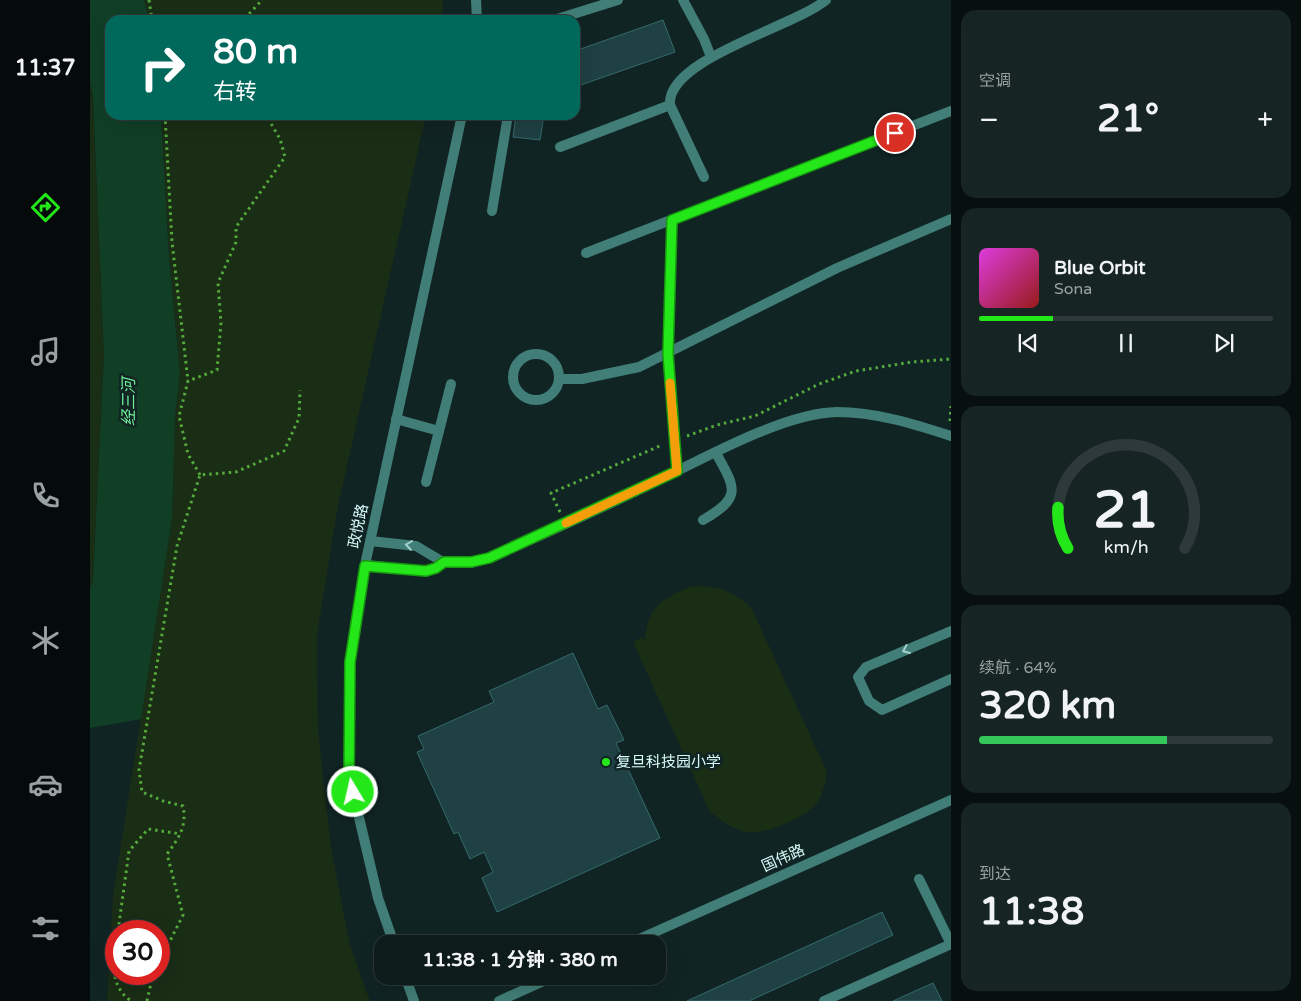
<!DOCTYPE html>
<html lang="zh">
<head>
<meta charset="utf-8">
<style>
  :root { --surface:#0d1b1b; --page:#162424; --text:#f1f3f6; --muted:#9aa1a3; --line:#2d393a; --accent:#24e719 }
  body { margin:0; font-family:"Varela Round","Noto Sans SC",sans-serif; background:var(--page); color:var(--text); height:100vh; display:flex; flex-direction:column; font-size:19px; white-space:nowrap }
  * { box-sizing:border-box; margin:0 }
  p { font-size:16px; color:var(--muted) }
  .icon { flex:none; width:28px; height:28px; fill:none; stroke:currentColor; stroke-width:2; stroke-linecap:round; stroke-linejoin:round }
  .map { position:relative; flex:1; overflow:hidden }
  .side { display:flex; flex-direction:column; gap:10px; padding:10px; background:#070f0f; width:350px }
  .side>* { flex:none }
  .guide { position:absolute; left:15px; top:15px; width:475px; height:105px; border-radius:15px; box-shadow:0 5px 20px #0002,0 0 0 1px var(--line); background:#00695c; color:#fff; overflow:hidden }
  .speed { position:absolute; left:15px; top:920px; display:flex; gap:10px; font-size:25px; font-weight:700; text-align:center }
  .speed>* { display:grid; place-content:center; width:65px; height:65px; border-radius:50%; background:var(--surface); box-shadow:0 5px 20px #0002,0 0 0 1px var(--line); line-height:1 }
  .speed .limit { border:8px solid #d22; background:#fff; color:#111 }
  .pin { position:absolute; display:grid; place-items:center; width:42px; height:42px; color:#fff; margin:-21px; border:2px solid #fff; border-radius:50%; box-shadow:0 1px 5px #0007 }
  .me { position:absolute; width:55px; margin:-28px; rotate:351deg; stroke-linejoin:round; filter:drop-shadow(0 0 4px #0008) }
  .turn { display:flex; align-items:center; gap:18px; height:105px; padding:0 25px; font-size:22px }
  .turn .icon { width:65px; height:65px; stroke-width:2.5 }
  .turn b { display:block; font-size:35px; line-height:42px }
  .big { font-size:38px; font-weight:700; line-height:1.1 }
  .side .widget { flex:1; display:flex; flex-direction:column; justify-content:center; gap:8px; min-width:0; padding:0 18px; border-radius:15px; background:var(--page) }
  .side .dial { align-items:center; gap:0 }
  .dial svg { height:130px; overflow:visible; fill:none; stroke:var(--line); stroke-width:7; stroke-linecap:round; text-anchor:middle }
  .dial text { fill:var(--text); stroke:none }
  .song { display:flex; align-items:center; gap:15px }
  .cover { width:60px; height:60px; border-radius:8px; background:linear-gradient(135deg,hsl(300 70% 55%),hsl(0 70% 35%)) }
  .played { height:5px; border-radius:2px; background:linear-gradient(90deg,var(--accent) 25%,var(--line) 25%) }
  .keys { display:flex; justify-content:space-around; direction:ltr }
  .heat { display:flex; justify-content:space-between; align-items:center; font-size:28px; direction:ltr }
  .charge { height:8px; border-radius:4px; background:linear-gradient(90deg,#34c759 64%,var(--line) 0) }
  .trip { position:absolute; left:284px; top:935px; width:292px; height:50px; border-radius:15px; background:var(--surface); box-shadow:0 5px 20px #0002,0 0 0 1px var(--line); font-weight:700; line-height:50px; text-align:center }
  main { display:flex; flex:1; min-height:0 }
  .tab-bar { display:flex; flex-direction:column; width:90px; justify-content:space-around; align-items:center; background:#050b0b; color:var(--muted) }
  .tab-bar .icon { width:35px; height:35px }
  .tab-bar .active { color:var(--accent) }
  .tab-bar b { font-size:22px; color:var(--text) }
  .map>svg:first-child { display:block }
  .green { fill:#1a2d15; fill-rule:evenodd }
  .water { fill:#103f26 }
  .building { fill:#1f4143; stroke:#346a6d }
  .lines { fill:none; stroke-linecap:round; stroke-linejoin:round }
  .path { stroke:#54ab3c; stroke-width:3; stroke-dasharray:2.5 4; stroke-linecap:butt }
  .lane { stroke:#417e77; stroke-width:10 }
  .street { stroke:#417e77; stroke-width:10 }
  .oneway { stroke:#a3cfcc }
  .route-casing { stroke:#179610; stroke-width:12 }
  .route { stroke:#24e719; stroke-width:9 }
  .slow { stroke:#f59e0b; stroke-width:9 }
  .poi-dot { fill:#24e719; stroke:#112424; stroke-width:2 }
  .labels { text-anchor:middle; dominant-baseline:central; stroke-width:5; stroke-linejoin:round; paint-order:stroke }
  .street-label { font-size:15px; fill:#d8fbfa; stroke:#112424 }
  .poi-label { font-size:15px; fill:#d8fbfa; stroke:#112424; text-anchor:start }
  .water-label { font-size:16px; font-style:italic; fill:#71f098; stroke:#112424 }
</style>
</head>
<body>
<main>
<nav class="tab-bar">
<b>11:37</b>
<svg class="icon active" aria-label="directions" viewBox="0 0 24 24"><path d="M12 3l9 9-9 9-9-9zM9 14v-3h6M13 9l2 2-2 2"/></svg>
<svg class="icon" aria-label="music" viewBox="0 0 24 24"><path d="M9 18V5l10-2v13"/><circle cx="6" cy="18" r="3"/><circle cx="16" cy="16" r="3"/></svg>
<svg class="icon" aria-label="phone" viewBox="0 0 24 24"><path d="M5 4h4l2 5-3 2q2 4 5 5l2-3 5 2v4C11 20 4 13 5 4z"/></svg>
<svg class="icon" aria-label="climate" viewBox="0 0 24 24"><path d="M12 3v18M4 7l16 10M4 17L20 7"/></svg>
<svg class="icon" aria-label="car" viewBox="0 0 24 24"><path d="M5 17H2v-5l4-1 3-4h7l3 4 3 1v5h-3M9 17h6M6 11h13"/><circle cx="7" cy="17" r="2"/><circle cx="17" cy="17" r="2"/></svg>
<svg class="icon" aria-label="filters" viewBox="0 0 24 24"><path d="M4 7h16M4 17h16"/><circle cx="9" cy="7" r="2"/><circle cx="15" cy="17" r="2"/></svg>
</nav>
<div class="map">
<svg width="861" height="1001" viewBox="0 0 861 1001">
  <rect width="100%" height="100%" fill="#112424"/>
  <g class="green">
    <path d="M54 0H353L352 20H59Z"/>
    <path d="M0 81 3 96 14 355 3 580 0 589Z"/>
    <path d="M71 115H336L248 506 227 634 228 732 241 848 260 945 280 1001H17L23 895 82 519 85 416 90 374 79 257ZM26 931H69V974H26Z"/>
    <path d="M602 586C630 586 639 589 661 607L737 772C735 785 732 801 720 810 706 821 675 834 658 832 644 831 631 820 620 812L543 642 552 637 555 641C557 607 572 598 602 586Z"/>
  </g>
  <path class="water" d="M0 0H54L59 20H20V115H71L79 257 90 374 85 416 82 519 51 719 0 728V589L3 580 14 355 3 96 0 81Z"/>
  <g class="building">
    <path d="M573 20 585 52 485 87V51Z"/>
    <path d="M426 115H454L450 140 423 137Z"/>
    <path d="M483 653 508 709 517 705 534 740 526 743 570 838 407 912 392 878 403 872 394 852 380 859 368 832 364 834 327 752 334 749 328 736 404 702 399 691Z"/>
    <path d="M792 912 803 935 659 1001H597Z"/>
    <path d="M843 983 852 1001H803Z"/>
  </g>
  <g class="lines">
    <g class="path">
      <path d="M59 0 62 20"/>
      <path d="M157 20 159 14 172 0"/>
      <path d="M75 115 82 242 98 381"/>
      <path d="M860 421 861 406"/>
      <path d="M597 436 627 425 665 416 729 384 766 371 822 362 861 359"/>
      <path d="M110 475 98 454 89 416 98 381 127 370 131 323 128 283 146 242V227L195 157 190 139 176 115"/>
      <path d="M470 512 461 493 572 445"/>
      <path d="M28 931 39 851 58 829 91 834"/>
      <path d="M26 944C23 966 21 987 41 1001"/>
      <path d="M69 963 93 915 77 854C89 838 97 826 93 806L73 801 52 792 49 770 87 546 110 475 146 472 194 451 209 418 210 390"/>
      <path d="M57 1001 63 974"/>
    </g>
    <g class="lane">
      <path d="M593 0 614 39 621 57"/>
      <path d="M464 20 528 0"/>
      <path d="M470 147 580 105"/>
      <path d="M614 177 580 105C576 59 704 27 736 0"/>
      <path d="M402 211 418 115"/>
      <path d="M582 219 578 354 587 471"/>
      <path d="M496 253 861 111"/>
      <circle cx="446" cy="377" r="23"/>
      <path d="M469 379H492L549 367 747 268 861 219"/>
      <path d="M306 419 349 431"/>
      <path d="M336 482 361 384"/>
      <path d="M613 520C652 497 646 489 626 453"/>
      <path d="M280 541 326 546 353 562 381 563 399 558C452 535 505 511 557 486 607 462 692 413 747 412 786 412 824 424 861 436"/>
      <path d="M275 565 336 571 346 568 353 562"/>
      <path d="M861 631 776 667 768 677 779 701 792 710 861 679"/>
      <path d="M829 879 861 944"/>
      <path d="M734 1001 861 944"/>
    </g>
    <g class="street">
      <path d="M386 0 387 20"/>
      <path d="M304 944 288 898 259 775 260 662 275 565 372 115"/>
      <path d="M538 944 861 800"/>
      <path d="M315 976 324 1001"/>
      <path d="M409 1001 465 976"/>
    </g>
  </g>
  <defs><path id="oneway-chevron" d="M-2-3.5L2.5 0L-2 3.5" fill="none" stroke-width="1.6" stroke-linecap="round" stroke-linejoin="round" transform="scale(1.25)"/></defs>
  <g class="oneway">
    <use href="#oneway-chevron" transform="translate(319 545) rotate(-172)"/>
    <use href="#oneway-chevron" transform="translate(816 650) rotate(157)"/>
  </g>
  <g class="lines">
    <defs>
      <path id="route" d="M263 792 259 775 260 662 275 566 336 571 346 568 354 562H381L399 558 587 471 578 354 582 220 805 133"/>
    </defs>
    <use href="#route" class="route-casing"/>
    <use href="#route" class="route"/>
    <path class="slow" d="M476 523 587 471 580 383"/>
  </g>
  <circle class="poi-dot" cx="516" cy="762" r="5"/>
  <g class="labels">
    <g class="street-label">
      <text transform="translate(268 526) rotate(-78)">政悦路</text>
      <text transform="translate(693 858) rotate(-24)">国伟路</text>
    </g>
    <g class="poi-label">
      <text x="526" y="762">复旦科技园小学</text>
    </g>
    <g class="water-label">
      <text transform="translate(39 402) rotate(-90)">经三河</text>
    </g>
  </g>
</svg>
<div class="speed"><div class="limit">30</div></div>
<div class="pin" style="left:805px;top:133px;background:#d93025"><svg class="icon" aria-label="arrive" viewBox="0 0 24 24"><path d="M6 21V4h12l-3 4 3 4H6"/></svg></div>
<svg class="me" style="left:263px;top:792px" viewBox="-20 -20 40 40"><circle r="17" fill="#24e719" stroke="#fff" stroke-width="3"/><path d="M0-11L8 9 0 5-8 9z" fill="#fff"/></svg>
<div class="trip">11:38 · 1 分钟 · 380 m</div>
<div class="guide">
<div class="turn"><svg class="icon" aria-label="right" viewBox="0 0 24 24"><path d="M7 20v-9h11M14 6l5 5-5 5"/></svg><div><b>80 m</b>右转</div></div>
</div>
</div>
<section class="side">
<div class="widget"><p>空调</p>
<div class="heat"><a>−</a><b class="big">21°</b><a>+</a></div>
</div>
<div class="widget">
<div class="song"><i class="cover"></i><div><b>Blue Orbit</b><p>Sona</p></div></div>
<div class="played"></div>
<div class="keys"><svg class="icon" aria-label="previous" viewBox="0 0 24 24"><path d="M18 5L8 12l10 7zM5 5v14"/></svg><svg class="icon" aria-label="pause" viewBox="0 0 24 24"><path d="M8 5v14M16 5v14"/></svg><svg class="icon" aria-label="next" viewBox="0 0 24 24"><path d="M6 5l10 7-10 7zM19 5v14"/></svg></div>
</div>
<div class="widget dial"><svg viewBox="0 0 100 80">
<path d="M14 69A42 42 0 1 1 86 69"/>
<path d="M14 69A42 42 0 0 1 8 44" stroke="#24e719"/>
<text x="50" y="56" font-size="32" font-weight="700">21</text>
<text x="50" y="72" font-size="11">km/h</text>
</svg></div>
<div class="widget"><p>续航 · 64%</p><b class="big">320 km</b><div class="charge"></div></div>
<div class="widget"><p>到达</p><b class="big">11:38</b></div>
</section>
</main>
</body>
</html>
